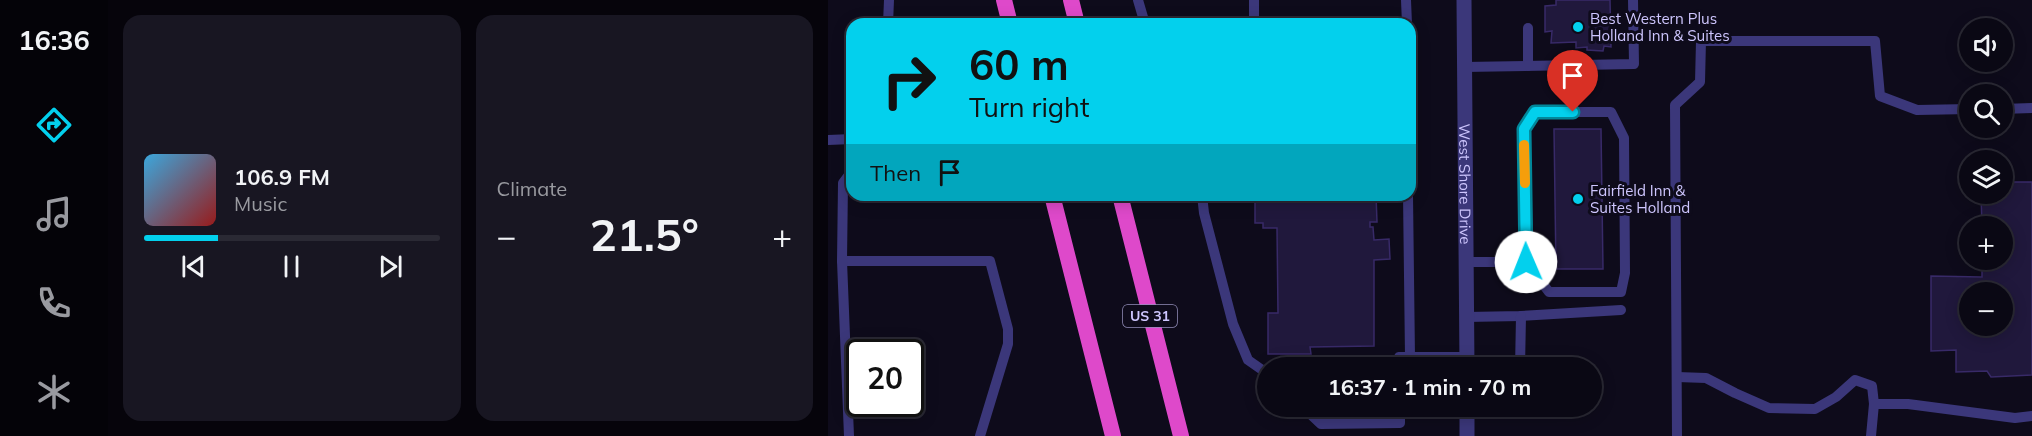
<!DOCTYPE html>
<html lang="en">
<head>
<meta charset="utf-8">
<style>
  :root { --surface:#0a0814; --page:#181622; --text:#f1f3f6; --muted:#999aa0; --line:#2a2934; --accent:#03d0ed }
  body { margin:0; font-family:Mulish,sans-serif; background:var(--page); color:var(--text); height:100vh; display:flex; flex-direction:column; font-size:22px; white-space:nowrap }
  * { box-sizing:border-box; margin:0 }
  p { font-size:20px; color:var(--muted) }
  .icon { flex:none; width:33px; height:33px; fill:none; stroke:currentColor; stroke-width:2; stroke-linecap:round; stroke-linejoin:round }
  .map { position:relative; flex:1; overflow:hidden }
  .sheet { display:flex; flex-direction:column; gap:15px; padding:15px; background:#06040b; width:720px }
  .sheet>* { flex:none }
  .hud { position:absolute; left:18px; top:18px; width:570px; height:183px; border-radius:18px; box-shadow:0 3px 15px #0003,0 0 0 2px var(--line); background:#03d0ed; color:#111; overflow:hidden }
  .tools { position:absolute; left:1131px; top:18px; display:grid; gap:12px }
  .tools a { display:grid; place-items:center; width:54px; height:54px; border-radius:50%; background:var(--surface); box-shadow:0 3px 15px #0003,0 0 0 2px var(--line); font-size:30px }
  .speed { position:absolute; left:18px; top:339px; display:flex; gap:12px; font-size:30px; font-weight:700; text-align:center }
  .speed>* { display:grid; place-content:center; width:78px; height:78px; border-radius:50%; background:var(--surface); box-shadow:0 3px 15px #0003,0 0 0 2px var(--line); line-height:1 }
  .speed .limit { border:3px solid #111; border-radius:9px; background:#fff; color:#111 }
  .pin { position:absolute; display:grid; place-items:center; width:51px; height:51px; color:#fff; margin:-62px -26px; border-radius:50% 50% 50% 0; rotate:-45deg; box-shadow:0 0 6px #0007 }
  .pin .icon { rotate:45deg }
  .me { position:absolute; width:66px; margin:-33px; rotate:359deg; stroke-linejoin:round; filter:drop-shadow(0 0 4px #0008) }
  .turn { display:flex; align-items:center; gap:21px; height:126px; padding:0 24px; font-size:27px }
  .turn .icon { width:78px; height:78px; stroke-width:2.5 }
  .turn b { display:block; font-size:42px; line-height:51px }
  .then { display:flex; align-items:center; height:57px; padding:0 24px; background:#0003; gap:12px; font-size:22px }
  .big { font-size:45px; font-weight:700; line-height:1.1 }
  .sheet .tile { flex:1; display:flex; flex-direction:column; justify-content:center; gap:9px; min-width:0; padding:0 21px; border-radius:18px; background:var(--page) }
  .song { display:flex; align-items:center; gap:18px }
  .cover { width:72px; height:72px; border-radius:9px; background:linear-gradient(135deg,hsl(200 70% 55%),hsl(0 70% 35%)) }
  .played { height:6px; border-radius:3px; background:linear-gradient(90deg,var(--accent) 25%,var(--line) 25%) }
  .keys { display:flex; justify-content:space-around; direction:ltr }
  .heat { display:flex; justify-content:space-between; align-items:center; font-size:33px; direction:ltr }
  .sheet .tiles { flex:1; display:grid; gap:15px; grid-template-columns:repeat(2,1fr) }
  .trip { position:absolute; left:429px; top:357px; width:345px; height:60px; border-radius:30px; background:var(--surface); box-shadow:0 3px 15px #0003,0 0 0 2px var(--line); font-weight:700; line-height:60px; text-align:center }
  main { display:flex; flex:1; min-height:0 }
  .tab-bar { display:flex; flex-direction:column; width:108px; justify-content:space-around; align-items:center; background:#040308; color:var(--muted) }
  .tab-bar .icon { width:42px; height:42px }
  .tab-bar .selected { color:var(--accent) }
  .tab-bar b { font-size:27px; color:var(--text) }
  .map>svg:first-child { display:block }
  .building { fill:#20183c; stroke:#382a68; stroke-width:1.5; fill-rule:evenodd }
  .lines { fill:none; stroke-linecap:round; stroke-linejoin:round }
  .service { stroke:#3b377a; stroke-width:10 }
  .minor { stroke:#3b377a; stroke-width:15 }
  .trunk { stroke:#de49ca; stroke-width:16 }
  .route-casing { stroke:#02879a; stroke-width:15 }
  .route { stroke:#03d0ed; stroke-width:10 }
  .slow { stroke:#f59e0b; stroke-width:10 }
  .poi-dot { fill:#03d0ed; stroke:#0e0b1b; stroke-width:2 }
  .labels { text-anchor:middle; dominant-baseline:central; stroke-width:6; stroke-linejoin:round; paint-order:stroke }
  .shield { fill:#0e0b1b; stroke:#948eba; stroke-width:1.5 }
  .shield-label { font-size:14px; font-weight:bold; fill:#cec6fe }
  .poi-label { font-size:15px; fill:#cec6fe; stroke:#0e0b1b; text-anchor:start }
  .street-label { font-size:15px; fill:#cec6fe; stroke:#0e0b1b }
</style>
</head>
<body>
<main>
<nav class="tab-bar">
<b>16:36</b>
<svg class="icon selected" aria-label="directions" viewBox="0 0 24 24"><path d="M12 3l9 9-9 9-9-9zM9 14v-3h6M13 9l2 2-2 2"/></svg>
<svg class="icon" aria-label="music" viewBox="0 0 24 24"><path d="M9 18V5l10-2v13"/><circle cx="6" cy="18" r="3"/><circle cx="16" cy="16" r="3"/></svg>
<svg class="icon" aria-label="phone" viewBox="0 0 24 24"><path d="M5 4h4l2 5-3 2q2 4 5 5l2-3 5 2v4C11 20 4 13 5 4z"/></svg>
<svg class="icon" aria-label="climate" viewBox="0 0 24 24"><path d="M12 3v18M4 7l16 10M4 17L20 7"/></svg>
</nav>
<section class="sheet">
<div class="tiles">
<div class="tile">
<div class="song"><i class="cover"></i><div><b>106.9 FM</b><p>Music</p></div></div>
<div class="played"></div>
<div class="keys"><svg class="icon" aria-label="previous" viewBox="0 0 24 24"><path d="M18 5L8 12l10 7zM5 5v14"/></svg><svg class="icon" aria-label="pause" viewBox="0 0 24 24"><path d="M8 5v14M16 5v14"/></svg><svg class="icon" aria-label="next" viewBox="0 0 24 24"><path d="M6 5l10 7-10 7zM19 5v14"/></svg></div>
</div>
<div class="tile"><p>Climate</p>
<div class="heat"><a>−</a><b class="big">21.5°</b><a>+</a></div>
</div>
</div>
</section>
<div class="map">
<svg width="1204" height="436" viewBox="0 0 1204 436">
  <rect width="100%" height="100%" fill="#0e0b1b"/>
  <g class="building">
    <path d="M728 0H782L783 47 776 46 775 51 759 50V47L748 48V42L723 43 724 31 717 32V6L728 5Z"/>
    <path d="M726 129H773L775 269H728Z"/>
    <path d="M1174 182H1204V375L1163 377 1159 371 1128 372V350L1103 351V276L1154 277V260H1174V226H1154L1153 194H1174ZM1142 292H1174V326H1142Z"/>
    <path d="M427 195H548L549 222H542V227H545L546 240 561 239 562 259 546 260V346L482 347 483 354H440V313H450L449 228H435V223H427Z"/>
  </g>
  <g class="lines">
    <g class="service">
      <path d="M310 0 317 24"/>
      <path d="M578 0 579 24"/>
      <path d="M60 24 61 0"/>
      <path d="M426 24V0"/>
      <path d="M700 28V66"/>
      <path d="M636 67 806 64 805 0"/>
      <path d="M1174 109 1204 108"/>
      <path d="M0 140 24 139"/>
      <path d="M374 195 376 213 405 324 420 360 440 374"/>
      <path d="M580 195 582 357"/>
      <path d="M14 261H162L180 329V344L152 436"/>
      <path d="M637 262H698L721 292H793L797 273 796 138 783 112H707L696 129 698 262"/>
      <path d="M638 317 693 316 793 310"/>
      <path d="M572 368 571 357H639"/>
      <path d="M692 368 693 316"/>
      <path d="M849 377 878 378 907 393 941 408 987 409 1008 397 1027 380 1044 386 1046 404"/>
      <path d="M474 406 493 424 572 423V406"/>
      <path d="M639 413 685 409 686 406"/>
      <path d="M21 436 14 261 15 183 24 171"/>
      <path d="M849 436 847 105 872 82 873 41H1047L1052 96 1089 110 1142 109"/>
      <path d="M1043 436 1046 404H1080L1187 418 1204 416"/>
    </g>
    <g class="minor">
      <path id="s1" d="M636 0 639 368"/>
      <path d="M639 406V436"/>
    </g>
    <g class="trunk">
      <path d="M176 0 182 24"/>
      <path d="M243 0 249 24"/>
      <path d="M224 195 285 436"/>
      <path d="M292 195 353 436"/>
    </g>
  </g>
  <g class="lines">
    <defs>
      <path id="route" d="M698 262 696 129 707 112H745"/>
    </defs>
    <use href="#route" class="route-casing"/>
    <use href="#route" class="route"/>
    <path class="slow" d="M696 145 697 183"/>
  </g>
  <g class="poi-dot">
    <circle cx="750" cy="27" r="6"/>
    <circle cx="750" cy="199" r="6"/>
  </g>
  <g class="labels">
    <rect class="shield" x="295" y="305" width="54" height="22" rx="4.5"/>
    <g class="shield-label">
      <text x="322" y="316">US 31</text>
    </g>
    <g class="poi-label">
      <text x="762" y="18">Best Western Plus<tspan x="762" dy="17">Holland Inn &amp; Suites</tspan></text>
      <text x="762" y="190">Fairfield Inn &amp;<tspan x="762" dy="17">Suites Holland</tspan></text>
    </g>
    <g class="street-label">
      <text stroke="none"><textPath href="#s1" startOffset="184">West Shore Drive</textPath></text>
    </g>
  </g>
</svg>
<div class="tools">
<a><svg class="icon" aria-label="sound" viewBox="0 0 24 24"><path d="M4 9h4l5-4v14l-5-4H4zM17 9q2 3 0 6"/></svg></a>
<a><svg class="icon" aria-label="search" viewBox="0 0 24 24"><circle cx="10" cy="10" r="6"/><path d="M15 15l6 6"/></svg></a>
<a><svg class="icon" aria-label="layers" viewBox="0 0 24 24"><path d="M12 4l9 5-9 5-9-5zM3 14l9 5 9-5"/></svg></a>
<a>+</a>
<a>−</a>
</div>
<div class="speed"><div class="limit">20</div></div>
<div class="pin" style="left:745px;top:112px;background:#d93025"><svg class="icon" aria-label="arrive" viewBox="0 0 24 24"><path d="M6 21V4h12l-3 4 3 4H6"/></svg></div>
<svg class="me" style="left:698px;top:262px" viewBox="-20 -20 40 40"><circle r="19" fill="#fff"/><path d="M0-13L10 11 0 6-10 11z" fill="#03d0ed"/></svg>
<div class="trip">16:37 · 1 min · 70 m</div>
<div class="hud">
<div class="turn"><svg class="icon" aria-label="right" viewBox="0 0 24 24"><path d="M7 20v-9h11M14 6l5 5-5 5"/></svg><div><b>60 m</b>Turn right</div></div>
<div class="then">Then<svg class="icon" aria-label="arrive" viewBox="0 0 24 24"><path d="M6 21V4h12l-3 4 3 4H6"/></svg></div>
</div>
</div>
</main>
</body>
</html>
